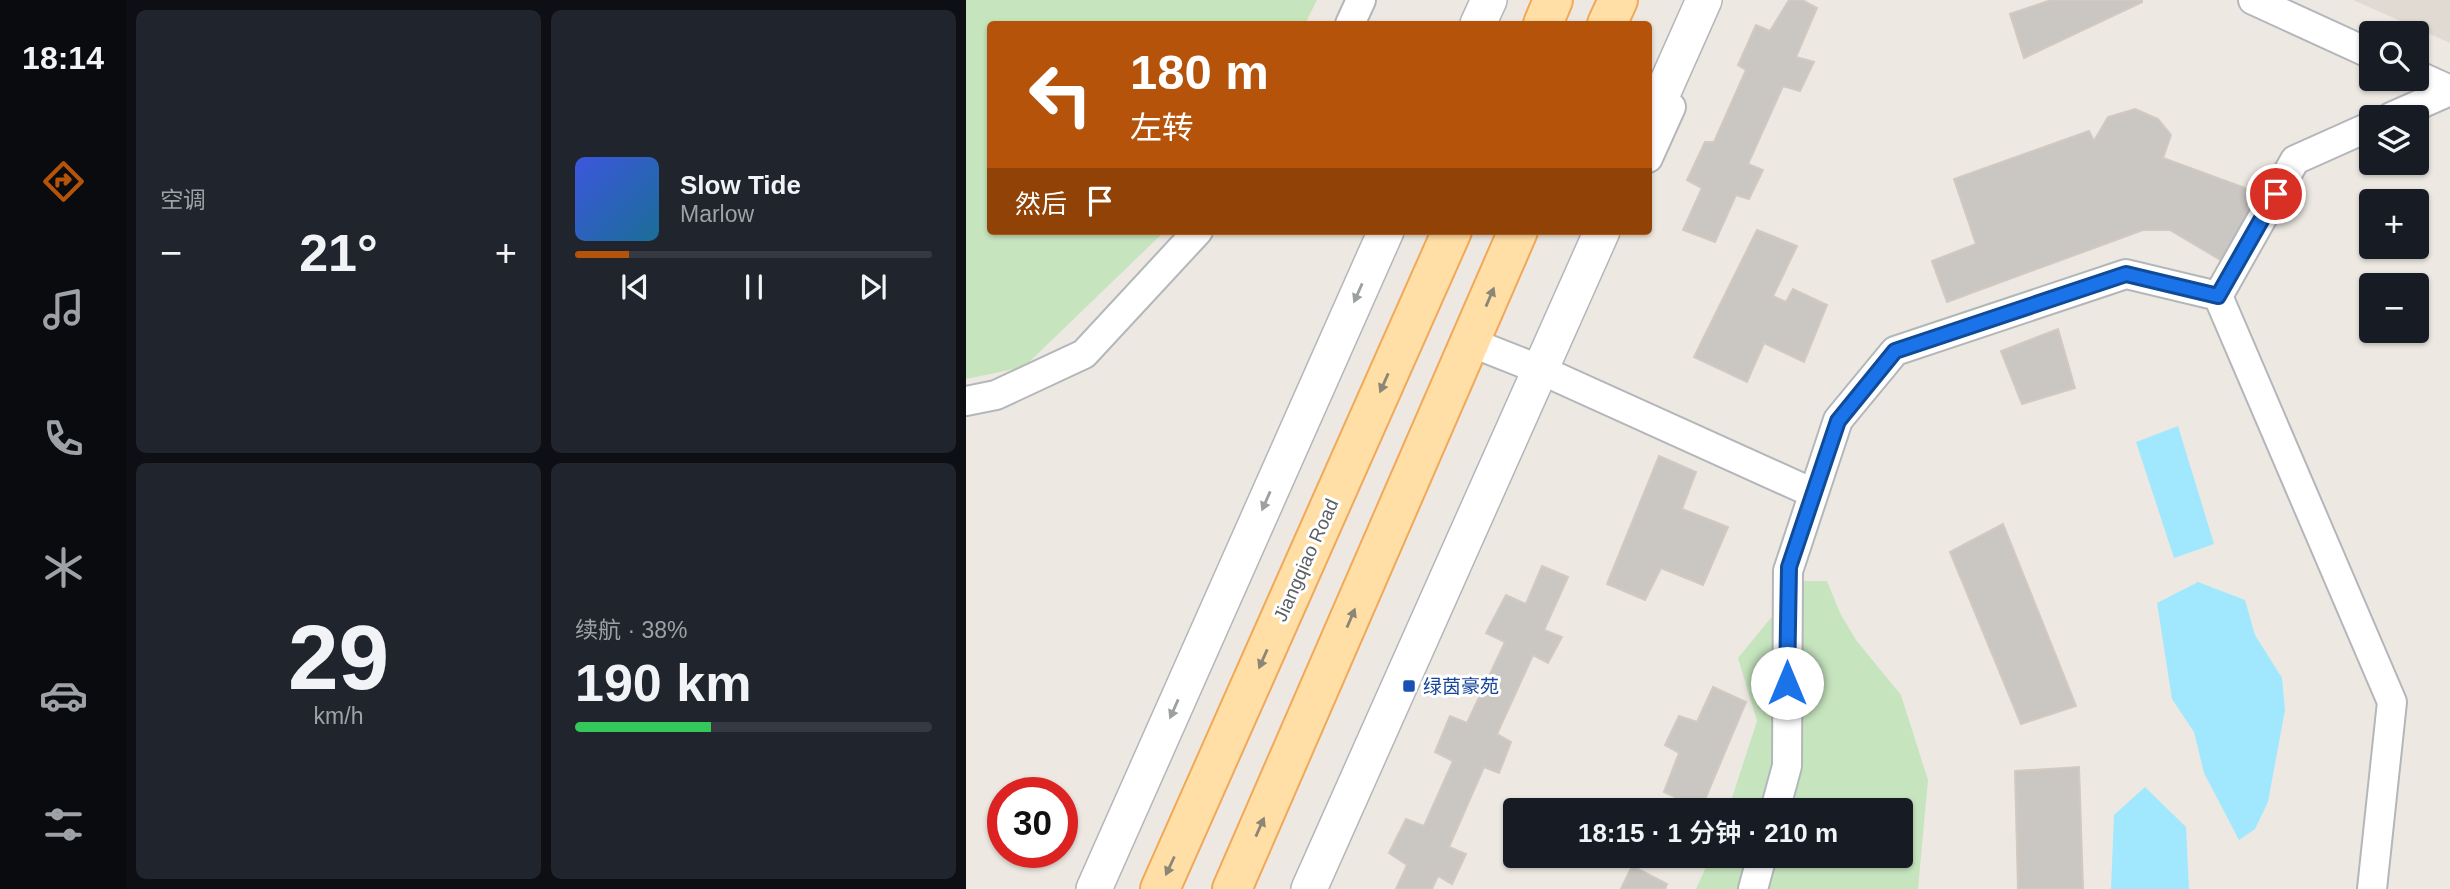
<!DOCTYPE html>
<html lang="zh">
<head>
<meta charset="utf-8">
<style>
  :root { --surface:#171b24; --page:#20242c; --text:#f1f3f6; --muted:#9ea1a6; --line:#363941; --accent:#b45309 }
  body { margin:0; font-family:Arial,"Noto Sans SC",sans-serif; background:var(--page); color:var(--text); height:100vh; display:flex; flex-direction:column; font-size:26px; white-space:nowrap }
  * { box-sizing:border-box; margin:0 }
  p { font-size:23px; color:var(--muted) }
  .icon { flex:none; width:38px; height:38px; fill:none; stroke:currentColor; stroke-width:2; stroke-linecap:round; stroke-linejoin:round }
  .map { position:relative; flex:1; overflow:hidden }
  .details { display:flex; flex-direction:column; gap:10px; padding:10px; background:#0d0f14; width:840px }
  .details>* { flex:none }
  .hud { position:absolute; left:21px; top:21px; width:665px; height:214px; border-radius:7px; box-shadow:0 2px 5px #0004; background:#b45309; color:#fff; overflow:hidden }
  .buttons { position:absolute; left:1393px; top:21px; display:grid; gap:14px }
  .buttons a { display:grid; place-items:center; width:70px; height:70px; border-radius:7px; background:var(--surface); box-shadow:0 2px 5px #0004; font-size:35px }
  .speed { position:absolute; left:21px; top:777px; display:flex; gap:14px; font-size:35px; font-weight:700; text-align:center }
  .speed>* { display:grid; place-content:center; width:91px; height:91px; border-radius:50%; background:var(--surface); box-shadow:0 2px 5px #0004; line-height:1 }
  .speed .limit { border:10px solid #d22; background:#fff; color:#111 }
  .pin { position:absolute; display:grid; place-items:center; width:60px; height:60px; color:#fff; margin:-30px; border:4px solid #fff; border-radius:50%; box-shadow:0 2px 7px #0007 }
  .me { position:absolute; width:77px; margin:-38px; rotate:0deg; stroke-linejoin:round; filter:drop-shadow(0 0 5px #0008) }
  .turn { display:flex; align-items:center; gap:24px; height:147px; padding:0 28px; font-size:32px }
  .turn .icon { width:91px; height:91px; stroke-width:2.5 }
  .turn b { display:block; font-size:49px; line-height:60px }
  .then { display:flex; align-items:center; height:66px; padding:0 28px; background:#0003; gap:14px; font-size:26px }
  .big { font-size:52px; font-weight:600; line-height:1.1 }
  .details .card { flex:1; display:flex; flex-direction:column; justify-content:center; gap:10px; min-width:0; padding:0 24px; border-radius:10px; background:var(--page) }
  .details .dial { align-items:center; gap:0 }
  .dial b { font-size:91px; line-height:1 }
  .song { display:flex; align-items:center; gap:21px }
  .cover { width:84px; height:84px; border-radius:10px; background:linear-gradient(135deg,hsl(230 70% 55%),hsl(200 70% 35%)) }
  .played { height:7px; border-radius:4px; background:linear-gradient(90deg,var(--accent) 15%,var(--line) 15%) }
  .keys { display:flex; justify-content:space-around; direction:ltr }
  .heat { display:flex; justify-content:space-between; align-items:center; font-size:38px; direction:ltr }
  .charge { height:10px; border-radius:5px; background:linear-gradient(90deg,#34c759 38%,var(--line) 0) }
  .details .tiles { flex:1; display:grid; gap:10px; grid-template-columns:repeat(2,1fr) }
  .trip { position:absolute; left:537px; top:798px; width:410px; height:70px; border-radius:7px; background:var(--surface); box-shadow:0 2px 5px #0004; font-weight:600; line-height:70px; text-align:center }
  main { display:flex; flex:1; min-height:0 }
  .menu { display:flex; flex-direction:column; width:126px; justify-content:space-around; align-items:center; background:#090b0e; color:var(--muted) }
  .menu .icon { width:49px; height:49px }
  .menu .selected { color:var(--accent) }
  .menu b { font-size:32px; color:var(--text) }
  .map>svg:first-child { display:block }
  .education { fill:#e0dad3 }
  .green { fill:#c6e5be }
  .water { fill:#a1e8ff }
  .building { fill:#cac6c1; stroke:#d2c9c1; stroke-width:2 }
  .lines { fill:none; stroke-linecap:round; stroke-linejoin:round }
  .minor-casing { stroke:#b3b7ba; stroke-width:32 }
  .tertiary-casing { stroke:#b3b7ba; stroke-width:38 }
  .primary-casing { stroke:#f1a858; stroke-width:42 }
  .minor { stroke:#fff; stroke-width:28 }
  .tertiary { stroke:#fff; stroke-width:35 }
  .primary { stroke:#ffdfa6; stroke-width:38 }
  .oneway { fill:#9da0a1 }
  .oneway2 { fill:#8c8677 }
  .route-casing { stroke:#114b97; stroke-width:18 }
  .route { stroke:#1a73e8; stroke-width:12 }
  .transit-dot { fill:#1a4fb4; stroke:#fff; stroke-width:2.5 }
  .labels { text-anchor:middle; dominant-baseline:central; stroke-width:6; stroke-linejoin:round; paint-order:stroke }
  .street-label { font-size:19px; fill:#5b6063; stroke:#fff }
  .transit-label { font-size:19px; fill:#164399; stroke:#fff; text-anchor:start }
</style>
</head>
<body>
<main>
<nav class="menu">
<b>18:14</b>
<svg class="icon selected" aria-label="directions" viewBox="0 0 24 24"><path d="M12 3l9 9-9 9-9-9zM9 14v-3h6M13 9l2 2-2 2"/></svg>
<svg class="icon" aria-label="music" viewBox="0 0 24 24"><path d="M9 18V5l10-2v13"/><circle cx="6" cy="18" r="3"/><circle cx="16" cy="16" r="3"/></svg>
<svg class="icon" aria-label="phone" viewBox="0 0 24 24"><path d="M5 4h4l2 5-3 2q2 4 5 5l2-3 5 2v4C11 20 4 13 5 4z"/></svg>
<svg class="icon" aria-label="climate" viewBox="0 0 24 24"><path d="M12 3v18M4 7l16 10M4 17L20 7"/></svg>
<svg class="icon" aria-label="car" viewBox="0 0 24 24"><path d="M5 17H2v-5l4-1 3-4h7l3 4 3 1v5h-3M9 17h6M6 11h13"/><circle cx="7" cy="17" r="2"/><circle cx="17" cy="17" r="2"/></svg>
<svg class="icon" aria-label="filters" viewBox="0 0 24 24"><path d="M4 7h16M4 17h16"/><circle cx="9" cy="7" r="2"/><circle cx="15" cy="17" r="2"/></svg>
</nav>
<section class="details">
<div class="tiles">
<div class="card"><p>空调</p>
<div class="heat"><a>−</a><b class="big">21°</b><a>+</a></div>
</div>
<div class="card">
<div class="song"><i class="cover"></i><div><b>Slow Tide</b><p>Marlow</p></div></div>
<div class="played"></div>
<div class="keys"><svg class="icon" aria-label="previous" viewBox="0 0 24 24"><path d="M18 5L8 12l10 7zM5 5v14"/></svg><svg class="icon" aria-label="pause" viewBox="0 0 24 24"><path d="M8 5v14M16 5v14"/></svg><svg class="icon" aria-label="next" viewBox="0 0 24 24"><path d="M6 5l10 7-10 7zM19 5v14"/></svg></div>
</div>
<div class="card dial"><b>29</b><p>km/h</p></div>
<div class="card"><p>续航 · 38%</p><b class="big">190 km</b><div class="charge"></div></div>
</div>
</section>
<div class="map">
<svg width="1484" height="889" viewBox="0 0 1484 889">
  <rect width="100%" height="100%" fill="#ede9e2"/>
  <path class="education" d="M1387 0H1484V43Z"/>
  <g class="green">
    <path d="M0 0H351L339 24H24V231H199L58 367 0 379Z"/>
    <path d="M835 581H861L874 613 890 640 935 695 962 780 952 889H730L745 856H934V810H762L791 721 772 658Z"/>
  </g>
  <g class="water">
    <path d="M1212 426 1248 544 1208 558 1170 442Z"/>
    <path d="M1232 582 1279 600 1289 635 1316 678 1319 710 1302 802 1289 829 1273 840 1238 773 1228 732 1206 699 1191 603Z"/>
    <path d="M1179 787 1220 827 1223 889H1145L1148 815Z"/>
  </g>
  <g class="building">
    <path d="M823 0H836L851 8 830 57 848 62 834 91 817 86 782 164 797 170 783 199 770 195 749 242 717 230 736 188 721 180 739 142H748L780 70 772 65 790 25 804 31Z"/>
    <path d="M1085 0H1176V2L1058 58 1044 14Z"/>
    <path d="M1169 109 1192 119 1205 135 1197 158 1301 196 1263 265 1204 230H1177L981 302 966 261 1010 244 988 179 1123 131 1128 141 1142 117Z"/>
    <path d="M791 230 831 246 807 296 820 302 827 289 861 305 838 362 798 343 781 382 728 357Z"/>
    <path d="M1092 329 1109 388 1056 404 1035 351Z"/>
    <path d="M693 456 730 472 716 509 762 527 737 585 695 568 679 600 641 584Z"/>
    <path d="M1037 524 1110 706 1055 724 984 552Z"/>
    <path d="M576 566 602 577 578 630 596 637 582 663 567 655 531 734 545 742 533 773 518 767 483 847 500 854 486 884 472 876 466 889H430L441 865 423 853 440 819 458 826 487 761 469 752 484 716 501 723 539 642 520 633 540 595 560 604Z"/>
    <path d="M747 687 780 702 735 809 698 792 713 753 699 745 713 716 731 722Z"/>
    <path d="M1113 767 1117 889H1052L1049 771Z"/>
    <path d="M666 866 701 884 699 889H655Z"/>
  </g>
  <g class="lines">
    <defs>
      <g id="minor">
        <path d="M1287 0 1405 54"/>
        <path d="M384 24 395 0"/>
        <path d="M1451 75 1484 90"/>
        <path d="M1425 117 1484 91"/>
        <path d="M682 158 705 107"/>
        <path d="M1252 296 1329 160 1405 126"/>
        <path d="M504 342 575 370 847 493"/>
        <path d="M0 401 30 395 118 354 232 231"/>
        <path d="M809 810 821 766 822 571 872 420 929 351 1160 274 1252 296 1426 702 1406 889"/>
        <path d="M787 889 796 856"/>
      </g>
      <g id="tertiary">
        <path d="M512 24 523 0"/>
        <path d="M682 126 738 0"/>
        <path d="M128 889 420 231"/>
        <path d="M343 889 636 231"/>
      </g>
      <g id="primary">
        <path d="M577 24 587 0"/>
        <path d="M641 24 652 0"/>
        <path d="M194 889 486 231"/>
        <path d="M266 889 552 231"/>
      </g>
    </defs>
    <use href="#minor" class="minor-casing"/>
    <use href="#tertiary" class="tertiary-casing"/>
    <use href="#primary" class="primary-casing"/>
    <use href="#minor" class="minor"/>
    <use href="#tertiary" class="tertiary"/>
    <use href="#primary" class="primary"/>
  </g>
  <defs><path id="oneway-solid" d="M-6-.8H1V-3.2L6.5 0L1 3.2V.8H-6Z" transform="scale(1.75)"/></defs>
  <g class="oneway">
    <use href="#oneway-solid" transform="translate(392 293) rotate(114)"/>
    <use href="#oneway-solid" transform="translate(300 501) rotate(114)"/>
    <use href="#oneway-solid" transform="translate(208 709) rotate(114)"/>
  </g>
  <g class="oneway2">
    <use href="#oneway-solid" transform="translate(524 297) rotate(-67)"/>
    <use href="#oneway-solid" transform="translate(418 383) rotate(114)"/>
    <use href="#oneway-solid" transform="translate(385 618) rotate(-67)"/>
    <use href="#oneway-solid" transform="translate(297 659) rotate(114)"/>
    <use href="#oneway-solid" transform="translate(294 827) rotate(-66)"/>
    <use href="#oneway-solid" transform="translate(204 866) rotate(115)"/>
  </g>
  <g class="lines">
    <defs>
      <path id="route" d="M821 683 823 567 872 421 929 351 1160 274 1252 296 1310 194"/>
    </defs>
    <use href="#route" class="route-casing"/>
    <use href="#route" class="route"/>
  </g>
  <rect class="transit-dot" x="436" y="679" width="14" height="14" rx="3.5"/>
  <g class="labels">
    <g class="street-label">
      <text transform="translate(340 560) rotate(-66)">Jiangqiao Road</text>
    </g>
    <g class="transit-label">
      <text x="457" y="686">绿茵豪苑</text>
    </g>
  </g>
</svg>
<div class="buttons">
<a><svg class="icon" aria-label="search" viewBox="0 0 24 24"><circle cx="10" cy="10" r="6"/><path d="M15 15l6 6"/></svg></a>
<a><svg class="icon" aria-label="layers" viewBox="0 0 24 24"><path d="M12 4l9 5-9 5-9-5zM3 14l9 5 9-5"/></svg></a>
<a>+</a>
<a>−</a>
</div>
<div class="speed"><div class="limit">30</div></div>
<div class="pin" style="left:1310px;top:194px;background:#d93025"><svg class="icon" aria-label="arrive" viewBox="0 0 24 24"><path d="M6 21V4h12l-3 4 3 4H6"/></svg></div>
<svg class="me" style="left:821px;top:683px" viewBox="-20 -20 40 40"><circle r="19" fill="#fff"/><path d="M0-13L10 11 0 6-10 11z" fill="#1a73e8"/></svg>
<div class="trip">18:15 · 1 分钟 · 210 m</div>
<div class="hud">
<div class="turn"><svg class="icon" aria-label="left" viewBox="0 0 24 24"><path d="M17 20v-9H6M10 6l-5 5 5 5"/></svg><div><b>180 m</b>左转</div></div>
<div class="then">然后<svg class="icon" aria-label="arrive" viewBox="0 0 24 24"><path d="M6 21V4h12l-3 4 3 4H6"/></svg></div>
</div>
</div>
</main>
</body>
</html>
